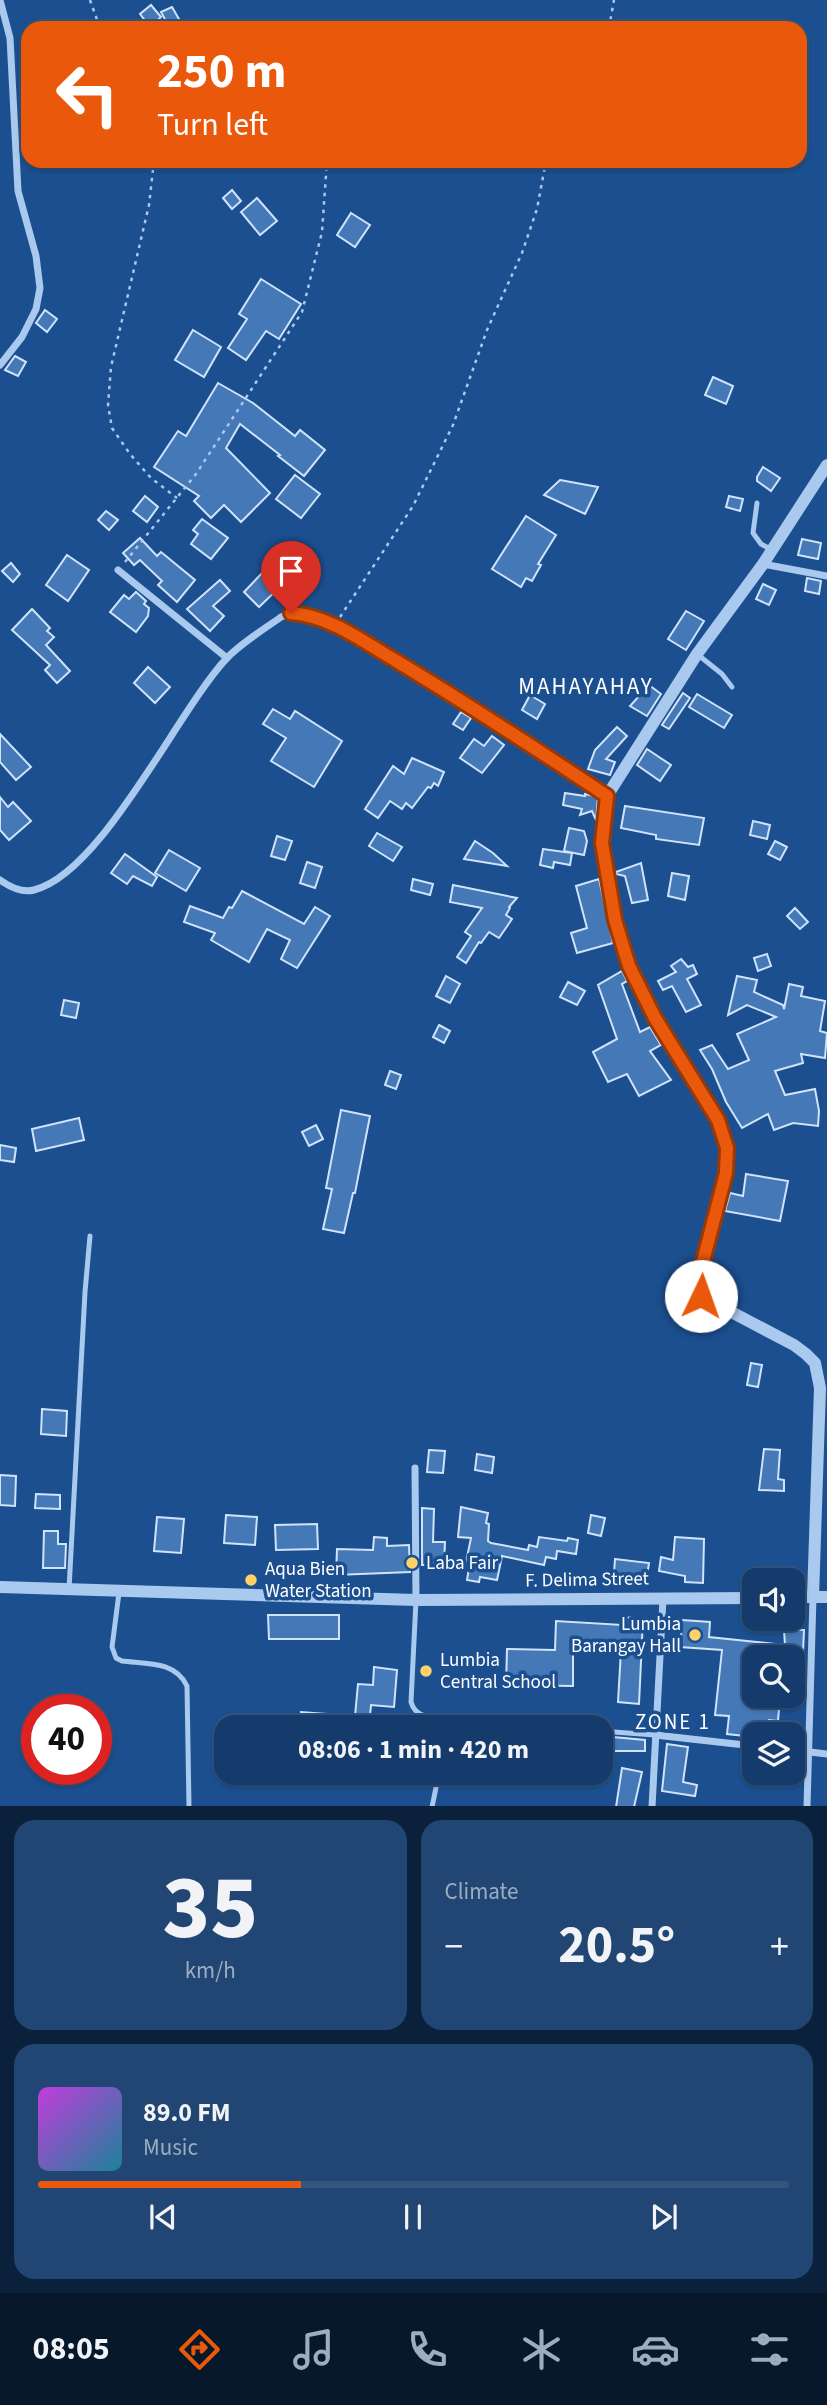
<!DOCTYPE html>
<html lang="en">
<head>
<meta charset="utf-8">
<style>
  :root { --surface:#143b6b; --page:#214673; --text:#f1f3f6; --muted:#9dadc1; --line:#33557e; --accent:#ea580c }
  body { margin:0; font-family:"Source Sans 3",sans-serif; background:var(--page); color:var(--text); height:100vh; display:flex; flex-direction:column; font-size:26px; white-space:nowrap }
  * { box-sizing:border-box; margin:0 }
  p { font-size:23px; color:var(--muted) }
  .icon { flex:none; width:38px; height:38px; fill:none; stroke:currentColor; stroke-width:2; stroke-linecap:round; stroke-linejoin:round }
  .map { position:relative; height:1806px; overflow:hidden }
  .drawer { display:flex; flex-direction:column; gap:14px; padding:14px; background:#0b203b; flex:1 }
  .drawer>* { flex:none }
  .banner { position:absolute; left:21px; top:21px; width:786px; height:147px; border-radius:21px; box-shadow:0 2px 5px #0004,0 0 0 2px var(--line); background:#ea580c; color:#fff; overflow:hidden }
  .tools { position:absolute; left:742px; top:1568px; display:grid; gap:14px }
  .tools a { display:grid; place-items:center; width:63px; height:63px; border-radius:14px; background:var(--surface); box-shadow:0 2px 5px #0004,0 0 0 2px var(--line); font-size:35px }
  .speed { position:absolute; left:21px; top:1694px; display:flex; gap:14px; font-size:35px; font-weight:700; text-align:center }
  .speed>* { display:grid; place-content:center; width:91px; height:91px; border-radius:50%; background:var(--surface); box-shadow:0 2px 5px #0004,0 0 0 2px var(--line); line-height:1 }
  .speed .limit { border:10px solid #d22; background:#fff; color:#111 }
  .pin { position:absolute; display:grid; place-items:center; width:60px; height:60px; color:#fff; margin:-72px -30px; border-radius:50% 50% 50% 0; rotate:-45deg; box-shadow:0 0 7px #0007 }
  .pin .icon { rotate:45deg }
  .me { position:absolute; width:77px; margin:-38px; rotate:3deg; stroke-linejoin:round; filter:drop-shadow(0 0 5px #0008) }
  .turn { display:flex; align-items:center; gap:24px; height:147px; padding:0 21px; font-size:32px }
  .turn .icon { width:91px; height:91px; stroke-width:2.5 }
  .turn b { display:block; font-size:49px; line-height:60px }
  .big { font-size:52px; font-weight:700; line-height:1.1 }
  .drawer .widget { flex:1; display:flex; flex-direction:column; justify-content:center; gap:10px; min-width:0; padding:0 24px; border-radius:21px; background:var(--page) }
  .drawer .dial { align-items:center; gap:0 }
  .dial b { font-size:91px; line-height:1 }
  .song { display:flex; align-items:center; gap:21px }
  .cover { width:84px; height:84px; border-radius:10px; background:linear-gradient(135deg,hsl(290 70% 55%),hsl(190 70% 35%)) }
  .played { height:7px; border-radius:4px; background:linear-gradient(90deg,var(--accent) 35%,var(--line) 35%) }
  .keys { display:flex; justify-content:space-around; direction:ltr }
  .heat { display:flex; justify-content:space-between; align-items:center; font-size:38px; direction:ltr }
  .drawer .tiles { flex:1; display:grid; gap:14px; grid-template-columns:1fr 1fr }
  .widget:last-child { grid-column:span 2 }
  .trip { position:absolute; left:214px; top:1715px; width:399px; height:70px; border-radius:21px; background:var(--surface); box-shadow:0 2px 5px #0004,0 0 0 2px var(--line); font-weight:700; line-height:70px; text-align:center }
  .menu { display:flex; height:112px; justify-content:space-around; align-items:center; background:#08182b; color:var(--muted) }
  .menu .icon { width:49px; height:49px }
  .menu .current { color:var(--accent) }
  .menu b { font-size:32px; color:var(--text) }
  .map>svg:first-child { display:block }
  .building { fill:#4478b7; stroke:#cfe3fa; stroke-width:2 }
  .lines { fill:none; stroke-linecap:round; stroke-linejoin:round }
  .path { stroke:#a9c9ee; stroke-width:2.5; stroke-dasharray:3.5 5; stroke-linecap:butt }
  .service { stroke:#a9c9ee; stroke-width:5 }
  .minor { stroke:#a9c9ee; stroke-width:7 }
  .tertiary { stroke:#a9c9ee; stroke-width:12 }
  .route-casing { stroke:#983908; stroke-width:18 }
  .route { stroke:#ea580c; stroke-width:12 }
  .poi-dot { fill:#ffd166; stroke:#1b4f8f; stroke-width:2.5 }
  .labels { text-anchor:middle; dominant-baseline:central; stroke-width:7; stroke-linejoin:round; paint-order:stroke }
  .poi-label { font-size:19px; fill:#fff; stroke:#1b4f8f; text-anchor:start }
  .street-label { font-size:19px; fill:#fff; stroke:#1b4f8f }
  .neighbourhood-label { font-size:21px; letter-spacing:2px; fill:#fff; stroke:#1b4f8f }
  .quarter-label { font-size:23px; letter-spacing:2px; fill:#fff; stroke:#1b4f8f }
</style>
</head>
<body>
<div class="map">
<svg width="827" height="1807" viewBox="0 0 827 1807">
  <rect width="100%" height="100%" fill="#1b4f8f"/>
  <g class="building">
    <path d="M151 5 161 17 150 27 140 14Z"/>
    <path d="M172 7 179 19 168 25 161 12Z"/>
    <path d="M232 190 241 201 232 209 223 198Z"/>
    <path d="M257 198 277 221 260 235 241 212Z"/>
    <path d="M351 213 370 225 355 247 337 235Z"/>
    <path d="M261 279 301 304 279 339 266 331 246 360 228 348 247 319 239 314Z"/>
    <path d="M45 310 57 319 47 332 36 323Z"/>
    <path d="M193 330 221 347 204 377 175 360Z"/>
    <path d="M15 356 26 362 18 376 5 370Z"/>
    <path d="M713 377 733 386 726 404 705 395Z"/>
    <path d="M218 383 253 403 295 436 300 430 325 450 304 476 278 456 280 455 240 424 226 448 270 493 241 522 224 505 211 518 194 501 199 496 154 467 178 431 186 436Z"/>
    <path d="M763 467 780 478 771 491 757 481V477Z"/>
    <path d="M295 475 320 494 301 518 276 499Z"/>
    <path d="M560 480 598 487 585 514 544 495Z"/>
    <path d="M145 496 158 507 147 522 133 511Z"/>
    <path d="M729 496 743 499 740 511 726 507Z"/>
    <path d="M106 511 118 520 109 530 98 520Z"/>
    <path d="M526 516 556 535 538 564 541 565 532 581 526 578 521 587 492 569Z"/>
    <path d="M202 519 228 538 211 559 191 544 198 534 193 530Z"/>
    <path d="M140 538 157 556 161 552 195 580 177 602 158 585 162 581 140 560 134 565 123 553Z"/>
    <path d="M802 539 821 543 818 559 798 555Z"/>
    <path d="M67 555 89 570 68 601 46 585Z"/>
    <path d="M11 563 20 574 13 582 2 571Z"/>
    <path d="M266 569 282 585 259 607 244 592Z"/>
    <path d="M807 578 821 581 819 594 805 591Z"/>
    <path d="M220 580 230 591 213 606 224 616 210 631 187 609Z"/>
    <path d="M763 584 776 590 769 605 756 599Z"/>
    <path d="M136 592 146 601 144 604 149 608 148 616 136 632 110 612 124 595 129 599Z"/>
    <path d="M32 609 50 628 47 631 54 637 46 645 70 671 57 683 45 670 50 665 12 630Z"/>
    <path d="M686 611 704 621 686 650 668 639Z"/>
    <path d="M148 667 170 687 155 703 134 683Z"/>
    <path d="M649 685 661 694 647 716 630 706Z"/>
    <path d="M683 693 690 698 669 729 662 725Z"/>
    <path d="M697 694 732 715 724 728 689 707Z"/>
    <path d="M530 695 545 704 537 719 522 710Z"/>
    <path d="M273 709 290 719 295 711 342 741 314 787 271 761 286 738 263 724Z"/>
    <path d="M461 712 471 718 463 730 453 724Z"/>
    <path d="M617 727 627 736 606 759 615 762 610 775 588 769 595 750Z"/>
    <path d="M0 734 31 767 16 780 0 762Z"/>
    <path d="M492 736 504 745 482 773 460 758 474 739 484 746Z"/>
    <path d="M647 749 671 765 660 781 637 765Z"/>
    <path d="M412 758 444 772 438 786 434 783 431 788 428 787 412 808 406 803 402 809 390 801 378 818 365 809 393 766 404 774Z"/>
    <path d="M565 793 585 796V794L598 797 596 820 592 811 580 815 582 809 563 805Z"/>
    <path d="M0 797 8 807 13 802 31 821 9 840 0 830Z"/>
    <path d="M625 806 704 818 699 845 656 839V835L621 828Z"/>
    <path d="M753 821 770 825 767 839 750 835Z"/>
    <path d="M569 828 584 831 587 841 584 855 564 851Z"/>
    <path d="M377 833 402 847 393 861 369 846Z"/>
    <path d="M277 836 292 841 285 860 271 856Z"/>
    <path d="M475 841 493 853 507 866 464 859Z"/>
    <path d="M775 841 787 847 780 860 768 854Z"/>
    <path d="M543 849 572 853 570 865 554 862 553 868 540 865Z"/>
    <path d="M169 850 200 868 186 891 155 873Z"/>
    <path d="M125 854 157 877 152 886 133 876 127 884 111 873Z"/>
    <path d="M307 862 322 867 315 888 300 883Z"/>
    <path d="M641 863 648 900 632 903 625 876 616 874V872Z"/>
    <path d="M672 873 689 876 685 900 668 896Z"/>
    <path d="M413 879 433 884 430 895 411 890Z"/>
    <path d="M599 879 613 943 577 953 571 933 587 928 576 886Z"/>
    <path d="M453 885 517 898 509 907 510 908 506 915 512 919 499 938 489 932 481 943 479 942 466 963 457 957 471 936 465 932 482 908 450 902Z"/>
    <path d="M242 891 304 924 315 907 330 916 297 968 281 959 290 940 267 929 249 962 211 940 215 933 184 922 190 906 223 918 229 907 232 908Z"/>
    <path d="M795 908 808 922 800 929 787 916Z"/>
    <path d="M767 954 771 966 758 971 754 958Z"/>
    <path d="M681 959 688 967 693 965 697 974 687 979 701 1005 686 1012 672 986 663 990 658 981 676 972 671 966Z"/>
    <path d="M622 971 627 981 622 984 640 1032 650 1027 661 1045 650 1051 671 1080 639 1096 627 1074 608 1082 593 1052 617 1039 598 985Z"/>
    <path d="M446 976 460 984 450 1003 436 996Z"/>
    <path d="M737 976 757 980 754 992 783 1005 784 1009 789 984 803 987 801 996 825 1001 820 1031 827 1033 825 1058 801 1054 803 1063 775 1071 785 1095 815 1089 819 1111 818 1126 793 1123 774 1130 768 1114 742 1128 726 1102 712 1069 700 1050 712 1045 728 1069 749 1060 737 1034 776 1017 747 1005 728 1015Z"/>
    <path d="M568 982 585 991 577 1005 560 997Z"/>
    <path d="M64 1000 79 1003 76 1018 61 1015Z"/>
    <path d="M439 1025 450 1031 444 1043 433 1037Z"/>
    <path d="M390 1071 401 1075 396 1089 385 1085Z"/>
    <path d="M341 1110 370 1116 355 1193H353L344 1233 323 1229 332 1189 326 1188Z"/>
    <path d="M79 1118 84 1140 36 1151 32 1129Z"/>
    <path d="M316 1125 323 1139 309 1146 302 1132Z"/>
    <path d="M0 1145 16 1148 14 1162 0 1160Z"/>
    <path d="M746 1174 788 1181 780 1221 725 1211 730 1193 743 1196Z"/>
    <path d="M751 1363 762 1365 758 1387 747 1385Z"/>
    <path d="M42 1409 67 1411 66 1436 41 1434Z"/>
    <path d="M764 1449 780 1450 778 1479 784 1480V1491L759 1490Z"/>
    <path d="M429 1450 445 1451 443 1473 427 1472Z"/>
    <path d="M477 1454 494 1457 492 1473 475 1470Z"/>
    <path d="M0 1475 16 1476 15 1506 0 1505Z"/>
    <path d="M36 1494 60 1495V1509L35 1508Z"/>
    <path d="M461 1507 488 1513 486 1523 489 1524 488 1541 491 1543 528 1550 529 1545 537 1547 539 1537 567 1541 568 1538 578 1540 576 1554 557 1551 556 1559 546 1557 544 1565 502 1556 497 1580 480 1577 479 1582 467 1580 470 1562H466L471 1538 458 1537Z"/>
    <path d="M422 1508 434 1509 433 1542H445L444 1565H422Z"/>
    <path d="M226 1515 257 1517 255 1545 224 1543Z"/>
    <path d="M591 1515 605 1518 601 1536 588 1533Z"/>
    <path d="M157 1517 184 1519 181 1553 154 1551Z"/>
    <path d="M317 1524 318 1549 276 1550 275 1525Z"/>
    <path d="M44 1531H58V1544H66L65 1568H43Z"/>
    <path d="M374 1537 387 1538V1546L409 1545 410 1572 336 1575 337 1549 373 1550Z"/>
    <path d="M675 1537 704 1539 703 1583 685 1582V1576L659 1571 661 1557 673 1560Z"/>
    <path d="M615 1559 649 1563 647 1576 614 1573Z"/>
    <path d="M268 1615H339V1639H269Z"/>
    <path d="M622 1617 643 1619 639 1704 618 1702 621 1650 573 1648V1686L506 1685 507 1649 555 1650 556 1621 622 1625Z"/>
    <path d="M682 1620 710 1622 709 1637 785 1645 784 1630H804L803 1653H797V1657H754V1682L744 1681 742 1690 754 1693V1696L780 1698 778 1721 769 1720 767 1734H754V1737L727 1734 729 1716 715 1715 722 1650 680 1647Z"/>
    <path d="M374 1667 397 1670 394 1707 371 1705 369 1727H300L301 1712 355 1716 358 1684 373 1685Z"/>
    <path d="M237 1715H260V1727H236Z"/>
    <path d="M602 1736 645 1740V1751H602Z"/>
    <path d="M667 1744 688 1747 683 1782 697 1785 695 1796 662 1791Z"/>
    <path d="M622 1768 642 1772 634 1807H616Z"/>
  </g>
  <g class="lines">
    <g class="path">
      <path d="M90 0 100 28"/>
      <path d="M609 28 614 0"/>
      <path d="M154 161 149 205 111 367 108 405 112 428 130 454 151 478 177 498"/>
      <path d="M125 562 196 474 302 312 322 232 327 161"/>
      <path d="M340 617 413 506 453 425 487 330 522 253 537 209 546 161"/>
    </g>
    <g class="service">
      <path d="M757 503 753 533 761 544 772 550"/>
      <path d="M697 654 722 674 732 687"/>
      <path d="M69 1589 85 1292 90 1236"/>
      <path d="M119 1593 112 1647 116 1658 122 1661C147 1664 175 1661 187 1686L189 1807"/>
      <path d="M416 1600 411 1702C413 1709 417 1714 425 1716 458 1728 505 1725 540 1727"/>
      <path d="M600 1731 655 1735"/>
      <path d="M432 1807 439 1773"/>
    </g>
    <g class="minor">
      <path d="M0 365 22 337 36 309 40 288 36 256 18 191 10 38 0 0"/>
      <path d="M763 564 827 576"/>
      <path d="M118 570 227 658"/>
      <path d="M0 880C10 887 22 893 34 890 102 873 177 712 226 659 241 643 263 630 281 617L291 613 307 614 332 623 445 690 607 796"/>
      <path d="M415 1468 416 1600"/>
      <path d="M655 1735 754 1746"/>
      <path d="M793 1750 827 1754"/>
      <path d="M652 1807 663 1599"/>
      <path d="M807 1807 813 1597"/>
    </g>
    <g class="tertiary">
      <path d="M0 1587 416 1600 754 1598"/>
      <path d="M793 1597H827"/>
      <path d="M813 1597 820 1388 815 1363 806 1354 794 1345 701 1296 700 1269 726 1173 727 1148 717 1120 655 1018 629 966 615 920 602 843 607 796 697 654 763 564 827 465"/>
    </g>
  </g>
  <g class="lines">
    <defs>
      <path id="route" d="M291 613C331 616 365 643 398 662 469 705 538 750 607 796L602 843 615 920 629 966 655 1018 718 1120 727 1148 726 1173 701 1269V1296"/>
    </defs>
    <use href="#route" class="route-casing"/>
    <use href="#route" class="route"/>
  </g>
  <g class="poi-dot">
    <circle cx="412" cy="1563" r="7"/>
    <circle cx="251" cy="1580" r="7"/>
    <circle cx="695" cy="1635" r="7"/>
    <circle cx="426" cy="1671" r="7"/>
  </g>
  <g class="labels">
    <g class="poi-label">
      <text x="426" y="1563">Laba Fair</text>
      <text x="265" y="1569">Aqua Bien<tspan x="265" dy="22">Water Station</tspan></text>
      <text x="681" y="1624" text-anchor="end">Lumbia<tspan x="681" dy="22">Barangay Hall</tspan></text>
      <text x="440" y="1660">Lumbia<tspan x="440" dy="22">Central School</tspan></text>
    </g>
    <g class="street-label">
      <text transform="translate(587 1580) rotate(-1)">F. Delima Street</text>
    </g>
    <g class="neighbourhood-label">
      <text x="673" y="1722">ZONE 1</text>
    </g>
    <g class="quarter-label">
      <text x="586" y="686">MAHAYAHAY</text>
    </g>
  </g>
</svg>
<div class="tools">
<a><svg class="icon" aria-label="sound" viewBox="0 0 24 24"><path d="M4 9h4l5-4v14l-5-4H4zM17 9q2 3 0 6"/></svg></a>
<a><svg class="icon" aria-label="search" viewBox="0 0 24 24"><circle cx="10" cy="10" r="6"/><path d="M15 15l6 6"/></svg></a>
<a><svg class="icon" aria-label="layers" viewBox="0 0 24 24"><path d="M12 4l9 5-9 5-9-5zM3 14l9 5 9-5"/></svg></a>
</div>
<div class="speed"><div class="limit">40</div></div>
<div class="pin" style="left:291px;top:613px;background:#d93025"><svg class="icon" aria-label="arrive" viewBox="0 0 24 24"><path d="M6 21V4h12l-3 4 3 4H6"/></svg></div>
<svg class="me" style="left:701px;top:1296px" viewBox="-20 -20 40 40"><circle r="19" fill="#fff"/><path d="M0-13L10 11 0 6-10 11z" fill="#ea580c"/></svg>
<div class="trip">08:06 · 1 min · 420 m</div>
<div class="banner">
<div class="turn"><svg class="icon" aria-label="left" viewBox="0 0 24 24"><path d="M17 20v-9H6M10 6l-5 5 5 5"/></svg><div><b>250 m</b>Turn left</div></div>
</div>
</div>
<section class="drawer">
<div class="tiles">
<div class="widget dial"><b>35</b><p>km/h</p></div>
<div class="widget"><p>Climate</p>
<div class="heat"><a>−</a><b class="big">20.5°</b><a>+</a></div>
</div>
<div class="widget">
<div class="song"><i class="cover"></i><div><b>89.0 FM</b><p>Music</p></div></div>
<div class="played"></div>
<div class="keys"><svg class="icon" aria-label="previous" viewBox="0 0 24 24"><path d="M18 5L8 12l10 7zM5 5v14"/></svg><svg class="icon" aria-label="pause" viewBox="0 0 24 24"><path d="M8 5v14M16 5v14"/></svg><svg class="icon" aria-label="next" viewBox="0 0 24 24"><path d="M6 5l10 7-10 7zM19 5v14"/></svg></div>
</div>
</div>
</section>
<nav class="menu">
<b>08:05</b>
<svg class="icon current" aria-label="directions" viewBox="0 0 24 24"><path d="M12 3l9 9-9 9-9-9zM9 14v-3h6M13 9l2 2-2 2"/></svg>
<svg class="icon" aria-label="music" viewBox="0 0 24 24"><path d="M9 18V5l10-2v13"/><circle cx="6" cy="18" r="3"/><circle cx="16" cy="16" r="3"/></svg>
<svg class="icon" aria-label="phone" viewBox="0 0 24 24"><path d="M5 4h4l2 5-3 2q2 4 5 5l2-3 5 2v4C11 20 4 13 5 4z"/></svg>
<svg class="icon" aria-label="climate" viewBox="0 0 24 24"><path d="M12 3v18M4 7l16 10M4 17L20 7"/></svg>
<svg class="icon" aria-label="car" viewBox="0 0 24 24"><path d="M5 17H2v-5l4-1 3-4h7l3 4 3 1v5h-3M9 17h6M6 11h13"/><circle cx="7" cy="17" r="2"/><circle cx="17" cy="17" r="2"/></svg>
<svg class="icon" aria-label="filters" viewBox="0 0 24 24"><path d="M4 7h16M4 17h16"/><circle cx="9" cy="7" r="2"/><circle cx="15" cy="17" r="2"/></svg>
</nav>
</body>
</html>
